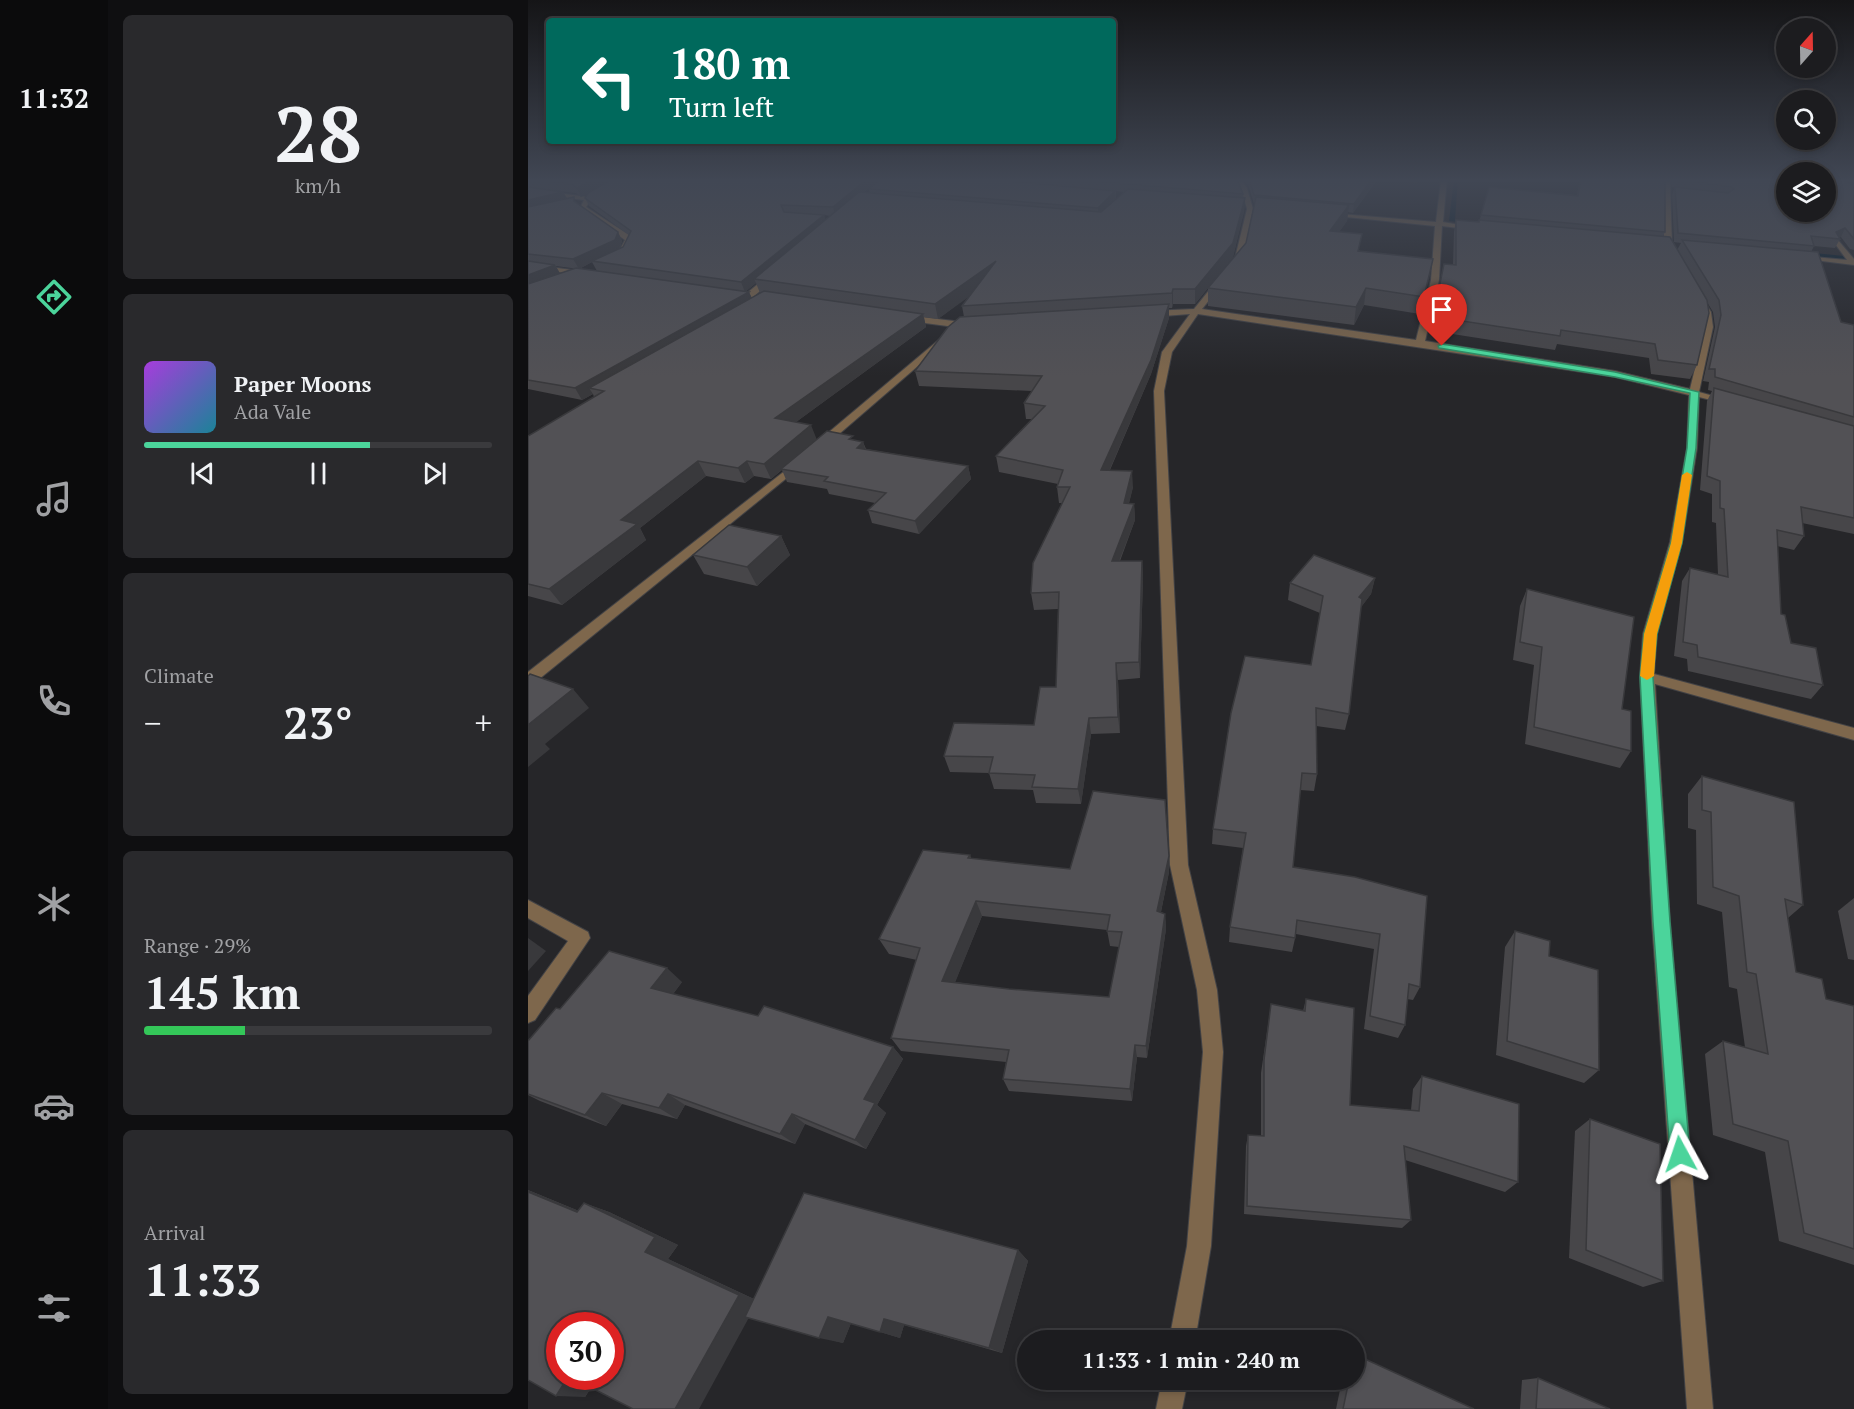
<!DOCTYPE html>
<html lang="en">
<head>
<meta charset="utf-8">
<style>
  :root { --surface:#1c1c1f; --page:#29292c; --text:#f1f3f6; --muted:#a0a1a4; --line:#3a3a3d; --accent:#4bd49b }
  body { margin:0; font-family:"PT Serif",serif; background:var(--page); color:var(--text); height:100vh; display:flex; flex-direction:column; font-size:22px; white-space:nowrap }
  * { box-sizing:border-box; margin:0 }
  p { font-size:20px; color:var(--muted) }
  .icon { flex:none; width:33px; height:33px; fill:none; stroke:currentColor; stroke-width:2; stroke-linecap:round; stroke-linejoin:round }
  .map { position:relative; flex:1; overflow:hidden }
  .side { display:flex; flex-direction:column; gap:15px; padding:15px; background:#0f0f11; width:420px }
  .side>* { flex:none }
  .top-card { position:absolute; left:18px; top:18px; width:570px; height:126px; border-radius:6px; box-shadow:0 3px 9px #0003,0 0 0 2px var(--line); background:#00695c; color:#fff; overflow:hidden }
  .needle { width:39px; rotate:20deg }
  .fabs { position:absolute; left:1248px; top:18px; display:grid; gap:12px }
  .fabs a { display:grid; place-items:center; width:60px; height:60px; border-radius:50%; background:var(--surface); box-shadow:0 3px 9px #0003,0 0 0 2px var(--line); font-size:30px }
  .speed { position:absolute; left:18px; top:1312px; display:flex; gap:12px; font-size:30px; font-weight:700; text-align:center }
  .speed>* { display:grid; place-content:center; width:78px; height:78px; border-radius:50%; background:var(--surface); box-shadow:0 3px 9px #0003,0 0 0 2px var(--line); line-height:1 }
  .speed .limit { border:9px solid #d22; background:#fff; color:#111 }
  .pin { position:absolute; display:grid; place-items:center; width:51px; height:51px; color:#fff; margin:-62px -26px; border-radius:50% 50% 50% 0; rotate:-45deg; box-shadow:0 0 6px #0007 }
  .pin .icon { rotate:45deg }
  .me { position:absolute; width:66px; margin:-33px; rotate:355deg; stroke-linejoin:round; filter:drop-shadow(0 0 4px #0008) }
  .turn { display:flex; align-items:center; gap:21px; height:126px; padding:0 24px; font-size:27px }
  .turn .icon { width:78px; height:78px; stroke-width:2.5 }
  .turn b { display:block; font-size:42px; line-height:51px }
  .big { font-size:45px; font-weight:700; line-height:1.1 }
  .side .widget { flex:1; display:flex; flex-direction:column; justify-content:center; gap:9px; min-width:0; padding:0 21px; border-radius:9px; background:var(--page) }
  .side .dial { align-items:center; gap:0 }
  .dial b { font-size:78px; line-height:1 }
  .song { display:flex; align-items:center; gap:18px }
  .cover { width:72px; height:72px; border-radius:9px; background:linear-gradient(135deg,hsl(280 70% 55%),hsl(190 70% 35%)) }
  .played { height:6px; border-radius:3px; background:linear-gradient(90deg,var(--accent) 65%,var(--line) 65%) }
  .keys { display:flex; justify-content:space-around; direction:ltr }
  .heat { display:flex; justify-content:space-between; align-items:center; font-size:33px; direction:ltr }
  .charge { height:9px; border-radius:4px; background:linear-gradient(90deg,#34c759 29%,var(--line) 0) }
  .trip { position:absolute; left:489px; top:1330px; width:348px; height:60px; border-radius:30px; background:var(--surface); box-shadow:0 3px 9px #0003,0 0 0 2px var(--line); font-weight:700; line-height:60px; text-align:center }
  main { display:flex; flex:1; min-height:0 }
  .tab-bar { display:flex; flex-direction:column; width:108px; justify-content:space-around; align-items:center; background:#0b0b0c; color:var(--muted) }
  .tab-bar .icon { width:42px; height:42px }
  .tab-bar .on { color:var(--accent) }
  .tab-bar b { font-size:27px; color:var(--text) }
  .map>svg:first-child { display:block }
  .lines { fill:none; stroke-linecap:round; stroke-linejoin:round }
  .stream { fill:#001928; fill-rule:evenodd }
  .minor-casing { stroke:#424245; stroke-width:2 }
  .minor { fill:#7e674c; fill-rule:evenodd }
  .wall { fill:#474649; fill-rule:evenodd }
  .shaded-wall { fill:#39393c }
  .building { fill:#525155; stroke:#39393c; stroke-width:1.5; fill-rule:evenodd }
  .route { fill:#4bd49b; stroke:#318a65; stroke-width:1.5 }
  .slow { fill:#f59e0b }
</style>
</head>
<body>
<main>
<nav class="tab-bar">
<b>11:32</b>
<svg class="icon on" aria-label="directions" viewBox="0 0 24 24"><path d="M12 3l9 9-9 9-9-9zM9 14v-3h6M13 9l2 2-2 2"/></svg>
<svg class="icon" aria-label="music" viewBox="0 0 24 24"><path d="M9 18V5l10-2v13"/><circle cx="6" cy="18" r="3"/><circle cx="16" cy="16" r="3"/></svg>
<svg class="icon" aria-label="phone" viewBox="0 0 24 24"><path d="M5 4h4l2 5-3 2q2 4 5 5l2-3 5 2v4C11 20 4 13 5 4z"/></svg>
<svg class="icon" aria-label="climate" viewBox="0 0 24 24"><path d="M12 3v18M4 7l16 10M4 17L20 7"/></svg>
<svg class="icon" aria-label="car" viewBox="0 0 24 24"><path d="M5 17H2v-5l4-1 3-4h7l3 4 3 1v5h-3M9 17h6M6 11h13"/><circle cx="7" cy="17" r="2"/><circle cx="17" cy="17" r="2"/></svg>
<svg class="icon" aria-label="filters" viewBox="0 0 24 24"><path d="M4 7h16M4 17h16"/><circle cx="9" cy="7" r="2"/><circle cx="15" cy="17" r="2"/></svg>
</nav>
<section class="side">
<div class="widget dial"><b>28</b><p>km/h</p></div>
<div class="widget">
<div class="song"><i class="cover"></i><div><b>Paper Moons</b><p>Ada Vale</p></div></div>
<div class="played"></div>
<div class="keys"><svg class="icon" aria-label="previous" viewBox="0 0 24 24"><path d="M18 5L8 12l10 7zM5 5v14"/></svg><svg class="icon" aria-label="pause" viewBox="0 0 24 24"><path d="M8 5v14M16 5v14"/></svg><svg class="icon" aria-label="next" viewBox="0 0 24 24"><path d="M6 5l10 7-10 7zM19 5v14"/></svg></div>
</div>
<div class="widget"><p>Climate</p>
<div class="heat"><a>−</a><b class="big">23°</b><a>+</a></div>
</div>
<div class="widget"><p>Range · 29%</p><b class="big">145 km</b><div class="charge"></div></div>
<div class="widget"><p>Arrival</p><b class="big">11:33</b></div>
</section>
<div class="map">
<svg width="1326" height="1409" viewBox="0 0 1326 1409">
  <rect width="100%" height="100%" fill="#262629"/>
  <g class="lines">
    <g class="stream">
      <path d="M926 179H930L927 220 943 221 945 224 921 221Z"/>
      <path d="M1276 252 1326 257V261L1274 255Z"/>
    </g>
    <defs>
      <g id="minor">
        <path d="M90 179H97L63 200 58 207 104 237 98 253 94 255 90 253 97 240 52 208 56 200 0 193V189L60 197Z"/>
        <path d="M707 179H713L719 188 725 209 715 258 674 309 888 340 903 280 907 226 798 215 801 213 908 222 913 179H919L915 222 949 228 946 230 914 226 911 280 897 341 1087 371 1162 389 1177 327 1175 312 1169 299H1175L1183 312 1185 327 1171 392 1207 402 1202 405 1171 397 1169 448 1154 542 1129 634 1126 674 1326 728V740L1127 684 1142 922 1185 1409H1159L1124 922 1112 677 1115 634 1142 542 1159 448 1161 395 1087 377 670 314 644 352 636 391 660 865 689 990 695 1052 683 1246 667 1341H641L659 1246 675 1052 669 990 642 865 626 391 634 352 662 314 622 317 618 314 622 311 666 309 707 258 719 209 713 188Z"/>
        <path d="M1136 179H1142L1144 245 1149 254 1145 256 1136 245Z"/>
        <path d="M1309 239 1326 259V265L1270 258 1274 256 1319 260 1305 241Z"/>
        <path d="M0 264 59 272 63 274 59 276 0 268Z"/>
        <path d="M242 274 249 276 225 297H219V293Z"/>
        <path d="M377 315 442 323 446 326 442 329 374 320 373 318Z"/>
        <path d="M413 338 420 340 296 447H288V443Z"/>
        <path d="M272 459 276 460V464L5 684 0 685V672Z"/>
        <path d="M0 900 60 932 62 938 7 1020 0 1023V996L40 941 0 918Z"/>
        <path d="M634 1380H660L654 1409H628Z"/>
      </g>
    </defs>
    <use href="#minor" class="minor-casing"/>
    <use href="#minor" class="minor"/>
  </g>
  <g class="wall">
    <path d="M0 179H351L335 193H342L341 189 352 179H709L715 194V198H717L716 211 705 257 667 304H645L644 308H641V318L623 374 582 470 605 487 601 503 606 504 607 520 592 561H614L615 577 612 678 590 680 592 733 563 734 553 804 508 803 505 790 466 789 461 773 422 772 416 756 506 725 528 687 530 609 506 610 503 593 534 503H531L529 487 530 484 471 472 468 456 504 419H498L496 403 504 391 391 386 387 371 436 317 434 306 442 295 410 319 396 317 398 327 268 422 288 440H326L335 442 338 449 440 466 443 479 391 534 344 523 340 510 347 503 301 494 299 489 259 482 254 470 243 479 226 476 217 483 178 476 112 528 118 540 34 605 0 596V436L66 397 65 394 54 400 0 389V187L35 192 39 199 48 203 90 232 94 241 92 248 95 247 101 235 61 206 57 198 60 193 53 197 48 193 0 187ZM588 191 596 192 588 199ZM296 215 303 216 297 221ZM64 262 69 271 217 292 228 283 232 293 224 298 221 292 32 274 28 266 51 269Z"/>
    <path d="M715 179H893L890 183 849 180 825 213 820 212 819 221 811 232 832 251 905 259 892 314 836 305 826 325 680 306V288L718 243 726 204 721 187Z"/>
    <path d="M1052 179H1137V232L1135 236 1149 250 1153 243 1146 242 1144 195 1147 187H1144L1142 179H1258L1326 186V250L1322 249 1313 237H1311L1312 239 1307 248 1286 246 1283 252 1313 322 1326 325V534L1274 523 1276 536 1266 550 1249 546 1253 614 1263 643 1295 685 1283 699 1160 671 1159 659 1146 656 1154 581 1162 568 1190 575 1188 523 1184 522V494L1172 490 1179 401 1184 391 1180 390 1181 382 1175 381 1187 327 1185 312 1179 302 1169 365 1162 379 1123 374 1121 358 1029 344 1027 350 918 333 921 319 905 316 916 264 925 265 926 232 928 220 951 222 961 187 1049 195Z"/>
    <path d="M253 536 262 555 229 586 176 574 165 555Z"/>
    <path d="M847 578 843 594 833 607 821 714 817 730 788 726 789 774 786 791 772 790 765 867 827 877 892 987 885 1000 879 999 877 1025 870 1038 836 1029 846 949 768 934 764 952 701 942 702 927 715 848 684 844 685 829 783 665 792 613 760 600 762 583Z"/>
    <path d="M999 589 1094 709 1103 751 1092 768 997 744 1006 665 985 660 992 606Z"/>
    <path d="M1174 776 1275 905 1260 918 1268 972 1298 999 1326 1006V1265L1251 1241 1237 1152 1185 1135 1177 1054 1195 1041 1217 1047 1209 989 1201 987 1194 912 1169 904 1168 830 1160 828V794Z"/>
    <path d="M442 855 443 858 542 869 641 872 633 912 637 914 638 929 619 1058 609 1057 604 1101 481 1091 475 1079 478 1062 373 1051 363 1038 389 960 361 954 351 939ZM454 916 579 930 582 946 591 947 581 997 481 989 427 982Z"/>
    <path d="M1326 898V960L1320 959 1310 911Z"/>
    <path d="M987 931 1021 956 1071 1070 1056 1083 968 1055 977 947Z"/>
    <path d="M154 982 145 994 230 1016 365 1047 375 1059 349 1105 358 1113 338 1149 277 1124 267 1144 157 1105 149 1119 94 1104 78 1126 12 1101 0 1095V1041L32 1009Z"/>
    <path d="M778 999 822 1105 883 1110 885 1089 894 1076 990 1182 977 1192 877 1160 883 1220 874 1228 716 1214 718 1146 720 1135 733 1136V1073L743 1004 775 1011Z"/>
    <path d="M1062 1119 1135 1281 1115 1287 1041 1258 1047 1131Z"/>
    <path d="M0 1190 51 1211 56 1203 81 1212 150 1245 140 1259 226 1299 490 1250 500 1261 474 1353 376 1325 372 1338 323 1323 315 1343 221 1318 63 1388 57 1397 0 1380Z"/>
    <path d="M1010 1378 1082 1409H992L994 1380Z"/>
    <path d="M814 1380H826L946 1409H808Z"/>
  </g>
  <g class="shaded-wall">
    <path d="M66 179H86L53 197 49 188Z"/>
    <path d="M339 179H351L307 216 305 207Z"/>
    <path d="M844 179H849L825 213 826 204Z"/>
    <path d="M587 191 588 200 571 217 570 208Z"/>
    <path d="M35 192 40 200 0 210V200Z"/>
    <path d="M717 198 716 211 705 257 667 304V289Z"/>
    <path d="M821 205 819 221 800 247 802 231Z"/>
    <path d="M296 215 298 224 226 279 228 283 217 292 213 282Z"/>
    <path d="M1317 228 1313 237 1307 239 1308 232Z"/>
    <path d="M90 232 94 241 91 249 64 261V262L51 269 45 259Z"/>
    <path d="M468 261 471 275 410 319 407 304Z"/>
    <path d="M27 265 33 275 0 287V275Z"/>
    <path d="M838 288 836 305 826 325 828 307Z"/>
    <path d="M645 289V304L644 308V293Z"/>
    <path d="M221 292 225 302 61 388 65 394 54 400 47 388Z"/>
    <path d="M641 304V318L623 374 575 485 573 470Z"/>
    <path d="M395 314 398 327 253 433 247 418Z"/>
    <path d="M283 425 289 440 243 479 236 464Z"/>
    <path d="M335 442 339 455 329 448Z"/>
    <path d="M170 461 178 476 112 528 118 540 34 605 21 589 93 520Z"/>
    <path d="M219 461 226 476 217 483 210 468Z"/>
    <path d="M440 466 443 479 391 534 387 521Z"/>
    <path d="M604 471 605 487 597 519 596 503Z"/>
    <path d="M606 504 607 520 585 577 584 561Z"/>
    <path d="M253 536 262 555 229 586 219 567Z"/>
    <path d="M614 561 615 577 612 678 611 662Z"/>
    <path d="M847 578 843 594 828 614 831 597Z"/>
    <path d="M588 663 590 680 592 733 590 717Z"/>
    <path d="M45 689 61 708 17 744 22 749 0 767V725Z"/>
    <path d="M561 718 563 734 553 804 550 789Z"/>
    <path d="M641 856V872L630 926 629 911Z"/>
    <path d="M448 901 454 916 422 995 414 981Z"/>
    <path d="M637 914 638 929 619 1058 618 1046Z"/>
    <path d="M0 938 18 951 0 971Z"/>
    <path d="M139 968 154 982 139 1002 123 988Z"/>
    <path d="M607 1045 609 1057 604 1101 602 1089Z"/>
    <path d="M365 1047 375 1059 349 1105 358 1113 338 1149 327 1140 336 1099Z"/>
    <path d="M74 1093 94 1104 78 1126 57 1115Z"/>
    <path d="M140 1094 157 1105 149 1119 131 1108Z"/>
    <path d="M264 1114 277 1124 267 1144 252 1134Z"/>
    <path d="M0 1190 75 1221 49 1212 0 1192Z"/>
    <path d="M56 1203 81 1212 150 1245 140 1259 230 1301 171 1409H147L117 1252Z"/>
    <path d="M490 1250 500 1261 474 1353 461 1348Z"/>
    <path d="M300 1317 323 1323 315 1343 291 1338Z"/>
    <path d="M356 1319 376 1325 372 1338 352 1332Z"/>
    <path d="M40 1377H50L69 1378 57 1397 28 1396Z"/>
  </g>
  <g class="building">
    <path d="M1 179H66L49 188 44 184Z"/>
    <path d="M84 179H339L305 207 253 205 256 212 296 215 213 282 64 261 95 247 103 231 57 198 60 193Z"/>
    <path d="M352 179H459L587 191 570 208 341 189Z"/>
    <path d="M541 179H709L715 194Z"/>
    <path d="M721 179H844L826 204 726 195Z"/>
    <path d="M1053 179H1137V232L953 215 961 187 1050 196Z"/>
    <path d="M1147 179H1258V212H1298V179H1315L1326 186V239L1317 228 1308 232 1312 239 1283 236 1286 246 1150 233 1147 187 1200 193 1206 189 1204 187Z"/>
    <path d="M0 187 35 192 0 200Z"/>
    <path d="M600 189 717 198 705 243 667 289H645L644 293 434 306 468 261 407 304 226 279 331 192 573 212Z"/>
    <path d="M46 197V201L90 232 87 240 45 259 0 254V207Z"/>
    <path d="M728 197 821 205 802 231 834 234 830 251 905 259 896 297 838 288 828 307 680 288 718 243Z"/>
    <path d="M928 220 951 222V220L1142 237 1179 300 1181 313 1169 365 1130 360 1127 344 1033 330 1032 336 921 319 927 306 908 303 916 264 928 265Z"/>
    <path d="M1154 240 1290 252 1313 322 1326 325V417L1187 377V369H1181L1193 315 1191 300Z"/>
    <path d="M0 261 27 265 0 275Z"/>
    <path d="M48 268 221 292 47 388 0 380V284Z"/>
    <path d="M236 291 395 314 247 418 283 425 236 464 219 461 210 468 170 461 93 520 109 524 21 589 0 584V436L76 391 61 388Z"/>
    <path d="M641 304 623 360 573 470 604 471 596 503 606 504 584 561H614L611 662 588 663 590 717 561 718 550 789 504 787 507 775 461 773 465 757 416 756 426 723 506 725 512 687H528L531 592 503 593 505 563 542 487H529L535 470 468 456 517 406 496 403 514 376 387 371 420 327 432 317Z"/>
    <path d="M1186 388 1326 426V518L1273 507 1276 536 1249 530 1253 614 1257 615 1263 643 1288 648 1295 685 1170 657 1169 645 1155 642 1162 568 1200 577 1196 509 1192 508V481L1179 476Z"/>
    <path d="M299 431 325 436 321 439 335 442 329 448 440 466 387 521 340 510 358 493 296 481 300 477 253 469Z"/>
    <path d="M201 525 253 536 219 567 165 555Z"/>
    <path d="M786 555 847 578 831 597 834 599 821 714 788 708 789 774 774 773 765 867 827 877 899 896 892 987 881 984 877 1025 842 1016 852 934 769 920 767 938 702 927 718 833 685 829 703 713 717 656 783 665 795 596 762 583Z"/>
    <path d="M999 589 1106 617 1094 709 1103 711V751L1006 727 1014 647 992 642Z"/>
    <path d="M2 674 45 689 0 725V676Z"/>
    <path d="M1174 776 1266 802 1275 905 1257 899 1268 972 1294 979 1298 999 1326 1006V1249L1276 1233 1260 1141 1205 1124 1195 1041 1240 1054 1228 974 1219 972 1211 896 1185 887 1183 812 1174 810Z"/>
    <path d="M565 791 637 800 641 856 629 911 637 914 618 1046 607 1045 602 1089 475 1079 481 1050 363 1038 392 948 351 939 395 850 442 855 440 858 542 869ZM448 901 582 915 579 931 594 932 581 997 481 989 414 981Z"/>
    <path d="M987 931 1022 941 1021 956 1070 970 1071 1070 979 1041Z"/>
    <path d="M81 951 139 968 123 988 230 1016 236 1006 365 1047 336 1099 347 1103 327 1140 264 1114 252 1134 140 1094 131 1108 74 1093 57 1115 0 1094V1041L28 1008 32 1009Z"/>
    <path d="M778 999 826 1008 822 1105 891 1111 894 1076 991 1104 990 1182 876 1146 883 1220 719 1206 720 1135 736 1136V1060L743 1004 777 1011Z"/>
    <path d="M1062 1119 1132 1144 1135 1281 1058 1250Z"/>
    <path d="M0 1192 49 1212 56 1203 127 1237 117 1252 211 1295 147 1409H105L42 1377H82V1326H32V1377H40L28 1396 0 1380Z"/>
    <path d="M276 1193 490 1250 461 1348 356 1319 352 1332 300 1317 291 1338 217 1317Z"/>
    <path d="M826 1354 946 1409H815L821 1380H826Z"/>
    <path d="M1010 1378 1082 1409H1008Z"/>
  </g>
  <linearGradient id="sky" x2="0" y2="1"><stop stop-color="#151517"/><stop offset="0.48" stop-color="#414754"/><stop offset="1" stop-color="#414754" stop-opacity="0"/></linearGradient>
  <rect width="1326" height="376" fill="url(#sky)"/>
  <path class="route" d="M914 344 1087 372 1171 392 1168 448 1154 543 1129 634 1125 677 1142 922 1162 1154 1159 1161 1152 1164 1145 1161 1142 1154 1125 922 1112 677 1116 634 1143 543 1159 448 1162 393 1087 377 911 348 910 346Z"/>
  <path class="slow" d="M1159 472 1164 475 1154 543 1129 634 1126 676 1119 680 1112 676 1116 634 1143 543 1154 475Z"/>
</svg>
<div class="fabs">
<a><svg class="needle" viewBox="-14 -14 28 28"><path d="M0-13l5 13h-10z" fill="#e53935"/><path d="M0 13l5-13h-10z" fill="#a0a1a4"/></svg></a>
<a><svg class="icon" aria-label="search" viewBox="0 0 24 24"><circle cx="10" cy="10" r="6"/><path d="M15 15l6 6"/></svg></a>
<a><svg class="icon" aria-label="layers" viewBox="0 0 24 24"><path d="M12 4l9 5-9 5-9-5zM3 14l9 5 9-5"/></svg></a>
</div>
<div class="speed"><div class="limit">30</div></div>
<div class="pin" style="left:914px;top:346px;background:#d93025"><svg class="icon" aria-label="arrive" viewBox="0 0 24 24"><path d="M6 21V4h12l-3 4 3 4H6"/></svg></div>
<svg class="me" style="left:1152px;top:1154px" viewBox="-20 -20 40 40"><path d="M0-17L14 15 0 8-14 15z" fill="#4bd49b" stroke="#fff" stroke-width="4"/></svg>
<div class="trip">11:33 · 1 min · 240 m</div>
<div class="top-card">
<div class="turn"><svg class="icon" aria-label="left" viewBox="0 0 24 24"><path d="M17 20v-9H6M10 6l-5 5 5 5"/></svg><div><b>180 m</b>Turn left</div></div>
</div>
</div>
</main>
</body>
</html>
